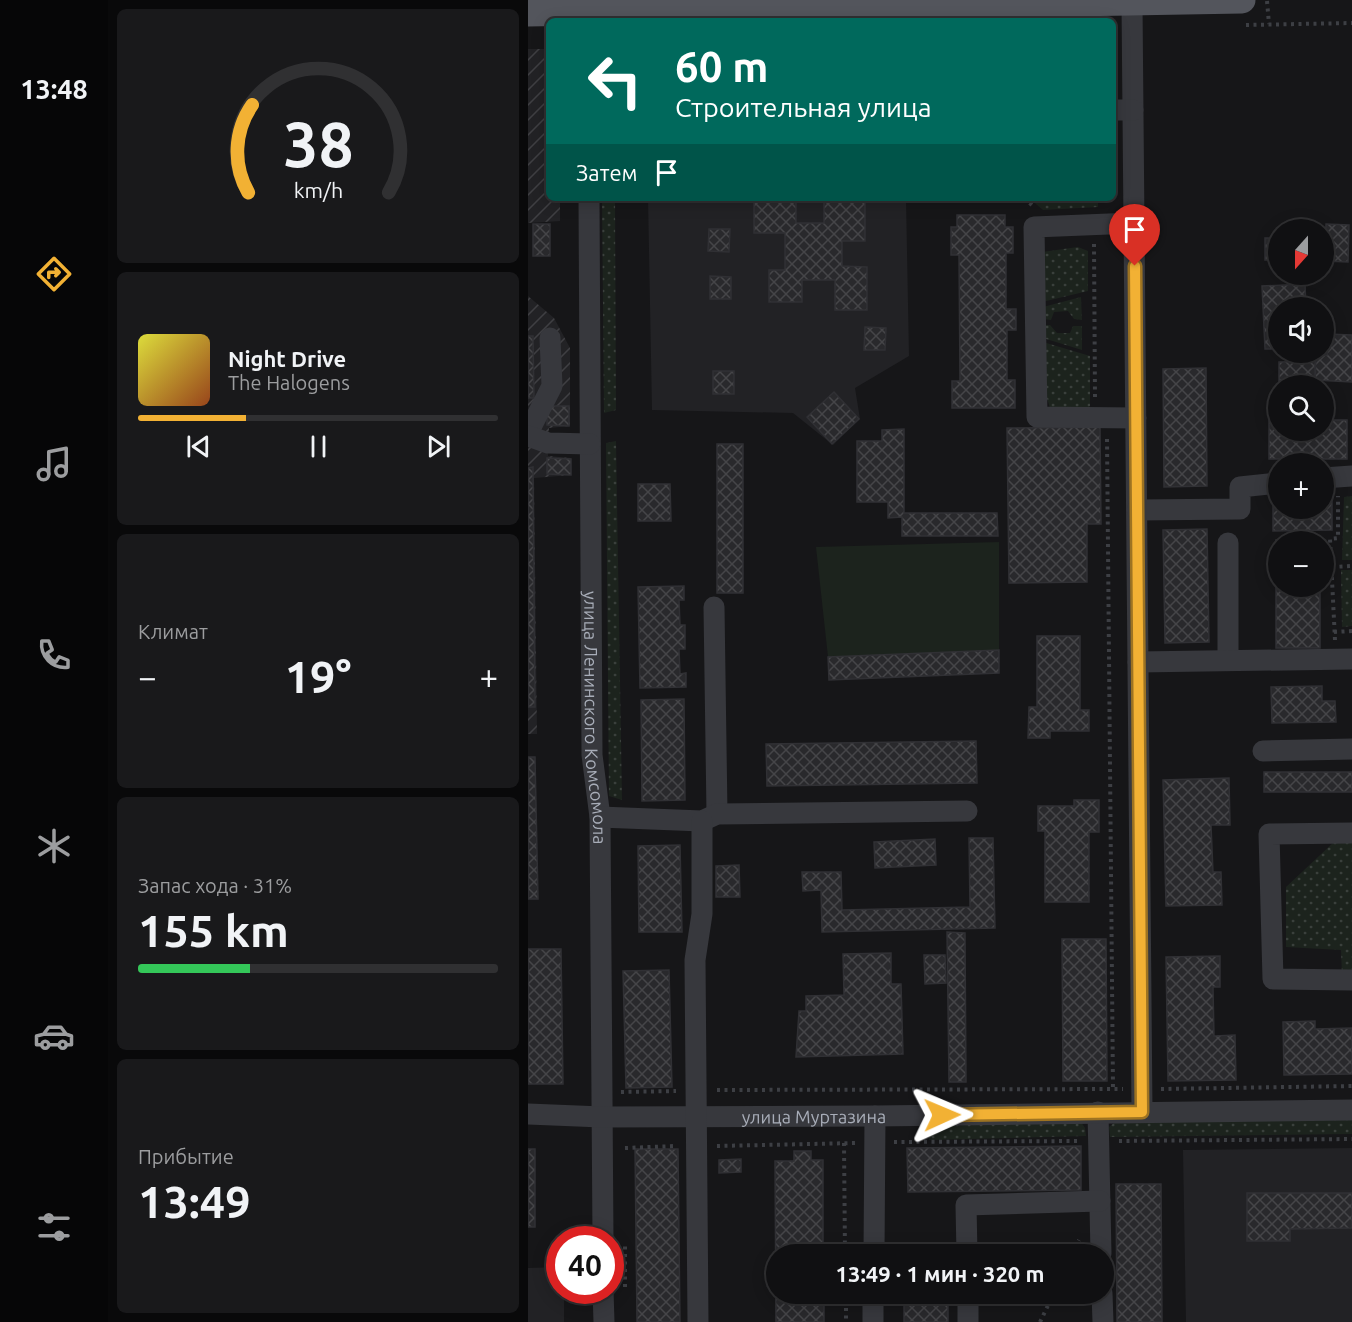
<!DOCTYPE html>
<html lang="ru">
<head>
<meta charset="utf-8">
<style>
  :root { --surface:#101012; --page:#19191b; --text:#f1f3f6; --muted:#9c9d9f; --line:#303032; --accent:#f2b134 }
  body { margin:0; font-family:Ubuntu,sans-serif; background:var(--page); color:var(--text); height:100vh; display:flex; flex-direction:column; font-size:22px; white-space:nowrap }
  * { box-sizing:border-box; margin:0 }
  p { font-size:20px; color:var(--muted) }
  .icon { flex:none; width:33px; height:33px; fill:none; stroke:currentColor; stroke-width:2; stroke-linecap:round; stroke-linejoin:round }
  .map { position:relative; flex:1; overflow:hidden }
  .panel { display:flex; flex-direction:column; gap:9px; padding:9px; background:#09090a; width:420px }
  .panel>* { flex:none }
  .top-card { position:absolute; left:18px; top:18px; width:570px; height:183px; border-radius:9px; box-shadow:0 3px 15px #0003,0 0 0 2px var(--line); background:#00695c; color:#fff; overflow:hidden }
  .needle { width:39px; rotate:201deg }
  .controls { position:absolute; left:740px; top:219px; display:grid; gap:12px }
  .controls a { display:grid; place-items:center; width:66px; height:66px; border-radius:50%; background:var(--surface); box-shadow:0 3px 15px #0003,0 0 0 2px var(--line); font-size:30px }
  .speed { position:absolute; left:18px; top:1226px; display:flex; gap:12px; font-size:30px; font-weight:700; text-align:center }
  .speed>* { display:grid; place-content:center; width:78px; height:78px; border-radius:50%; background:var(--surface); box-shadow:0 3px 15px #0003,0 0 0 2px var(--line); line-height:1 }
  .speed .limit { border:9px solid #d22; background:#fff; color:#111 }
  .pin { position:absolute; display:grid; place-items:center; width:51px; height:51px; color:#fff; margin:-62px -26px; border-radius:50% 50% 50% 0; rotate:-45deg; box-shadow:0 0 6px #0007 }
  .pin .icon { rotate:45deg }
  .me { position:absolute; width:66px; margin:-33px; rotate:89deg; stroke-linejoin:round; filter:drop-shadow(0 0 4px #0008) }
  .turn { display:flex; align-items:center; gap:21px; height:126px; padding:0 30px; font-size:27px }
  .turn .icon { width:78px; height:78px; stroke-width:2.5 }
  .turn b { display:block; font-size:42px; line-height:51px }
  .then { display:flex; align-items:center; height:57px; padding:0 30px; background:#0003; gap:12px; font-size:22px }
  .big { font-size:45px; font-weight:700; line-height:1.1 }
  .panel .card { flex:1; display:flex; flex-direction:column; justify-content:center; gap:9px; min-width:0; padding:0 21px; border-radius:9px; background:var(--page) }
  .panel .dial { align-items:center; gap:0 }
  .dial svg { height:156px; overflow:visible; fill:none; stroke:var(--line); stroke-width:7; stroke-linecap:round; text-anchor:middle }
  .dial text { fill:var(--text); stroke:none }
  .song { display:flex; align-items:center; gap:18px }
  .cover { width:72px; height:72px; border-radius:9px; background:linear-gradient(135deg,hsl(60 70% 55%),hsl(20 70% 35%)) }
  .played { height:6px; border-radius:3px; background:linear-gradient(90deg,var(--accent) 30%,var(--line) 30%) }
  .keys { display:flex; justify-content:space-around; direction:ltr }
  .heat { display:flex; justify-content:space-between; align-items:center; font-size:33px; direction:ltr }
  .charge { height:9px; border-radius:4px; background:linear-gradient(90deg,#34c759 31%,var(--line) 0) }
  .trip { position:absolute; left:238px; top:1244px; width:348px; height:60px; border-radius:30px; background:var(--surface); box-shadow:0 3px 15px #0003,0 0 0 2px var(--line); font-weight:700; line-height:60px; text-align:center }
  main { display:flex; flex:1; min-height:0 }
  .menu { display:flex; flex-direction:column; width:108px; justify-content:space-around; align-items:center; background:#060607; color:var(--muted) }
  .menu .icon { width:42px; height:42px }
  .menu .on { color:var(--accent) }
  .menu b { font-size:27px; color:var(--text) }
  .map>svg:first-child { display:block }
  .built { fill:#222225 }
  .industrial { fill:url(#industrial-furrows) }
  .grass { fill:url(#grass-dots) }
  .pitch { fill:#1c231d }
  .building { fill:url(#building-cross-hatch); stroke:#303034; stroke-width:1.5 }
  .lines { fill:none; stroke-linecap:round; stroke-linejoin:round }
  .path { stroke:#3d3f44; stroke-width:4; stroke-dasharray:3 4.5; stroke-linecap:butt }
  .minor { stroke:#37383d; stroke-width:21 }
  .major { stroke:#53555c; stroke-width:27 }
  .route-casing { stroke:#9d7322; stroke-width:15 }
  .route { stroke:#f2b134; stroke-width:10 }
  .labels { text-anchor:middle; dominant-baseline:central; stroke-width:6; stroke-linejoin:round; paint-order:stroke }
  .street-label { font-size:18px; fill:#a8adb8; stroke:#111113 }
</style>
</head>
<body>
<main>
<nav class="menu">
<b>13:48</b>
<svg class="icon on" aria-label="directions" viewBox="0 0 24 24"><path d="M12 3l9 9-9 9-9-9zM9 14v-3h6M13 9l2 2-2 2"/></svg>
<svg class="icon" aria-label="music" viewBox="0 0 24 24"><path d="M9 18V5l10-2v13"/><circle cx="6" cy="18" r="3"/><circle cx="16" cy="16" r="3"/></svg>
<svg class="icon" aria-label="phone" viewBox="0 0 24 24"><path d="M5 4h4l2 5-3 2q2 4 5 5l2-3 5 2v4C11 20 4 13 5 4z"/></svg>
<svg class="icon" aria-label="climate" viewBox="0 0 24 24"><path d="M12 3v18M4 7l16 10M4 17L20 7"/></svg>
<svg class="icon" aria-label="car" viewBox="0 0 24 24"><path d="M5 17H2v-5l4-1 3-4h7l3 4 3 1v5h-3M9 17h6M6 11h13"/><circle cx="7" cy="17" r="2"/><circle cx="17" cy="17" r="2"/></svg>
<svg class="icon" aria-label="filters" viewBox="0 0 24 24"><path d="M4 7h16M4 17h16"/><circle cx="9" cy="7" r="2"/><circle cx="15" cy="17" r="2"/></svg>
</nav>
<section class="panel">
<div class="card dial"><svg viewBox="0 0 100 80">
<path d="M14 69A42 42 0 1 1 86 69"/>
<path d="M14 69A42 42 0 0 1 16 24" stroke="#f2b134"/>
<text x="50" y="56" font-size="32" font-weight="700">38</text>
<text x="50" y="72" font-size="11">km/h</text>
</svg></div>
<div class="card">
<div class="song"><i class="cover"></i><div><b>Night Drive</b><p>The Halogens</p></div></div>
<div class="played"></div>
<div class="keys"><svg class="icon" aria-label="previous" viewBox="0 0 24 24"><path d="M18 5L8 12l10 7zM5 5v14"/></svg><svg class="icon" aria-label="pause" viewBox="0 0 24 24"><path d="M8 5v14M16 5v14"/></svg><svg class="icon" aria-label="next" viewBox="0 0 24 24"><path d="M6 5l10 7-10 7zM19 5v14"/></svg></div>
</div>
<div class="card"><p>Климат</p>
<div class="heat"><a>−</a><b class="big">19°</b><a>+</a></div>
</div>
<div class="card"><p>Запас хода · 31%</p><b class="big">155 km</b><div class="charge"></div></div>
<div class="card"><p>Прибытие</p><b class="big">13:49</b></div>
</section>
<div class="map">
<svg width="824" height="1322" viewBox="0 0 824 1322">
  <defs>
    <pattern id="industrial-furrows" width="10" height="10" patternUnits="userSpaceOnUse" patternTransform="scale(1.5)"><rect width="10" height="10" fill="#222225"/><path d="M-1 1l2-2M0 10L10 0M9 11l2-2" fill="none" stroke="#3f3f43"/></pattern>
    <pattern id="grass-dots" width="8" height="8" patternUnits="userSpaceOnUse" patternTransform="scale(1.5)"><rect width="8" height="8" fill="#1c231d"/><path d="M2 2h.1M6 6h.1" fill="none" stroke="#3a403c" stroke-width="1.8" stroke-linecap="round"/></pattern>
    <pattern id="building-cross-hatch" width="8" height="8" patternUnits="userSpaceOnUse" patternTransform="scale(1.5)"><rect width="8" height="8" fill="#29292c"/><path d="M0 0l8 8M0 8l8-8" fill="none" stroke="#454548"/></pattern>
  </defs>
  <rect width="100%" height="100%" fill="#161618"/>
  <g class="built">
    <path d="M120 198H378L381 356 327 388 332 419 305 445 265 413 124 410Z"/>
    <path d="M824 1148V1322H658L655 1150Z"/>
    <path d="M31 1267 32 1290H36V1322H0V1268Z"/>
  </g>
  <g class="industrial">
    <path d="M0 49H21V198H32V221L0 223Z"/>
    <path d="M0 296 26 318 42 348V426L21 428 20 456 43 458V475L6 478 9 734H0Z"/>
  </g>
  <g class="grass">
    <path d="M74 198H87L88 410 76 413Z"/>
    <path d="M501 198H570V207L515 210Z"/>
    <path d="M550 247 560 251V291L514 302V252Z"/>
    <path d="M553 297 554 320 546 319 540 311 526 312 523 320 515 319V307Z"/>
    <path d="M515 325H522L529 333H542L545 326H554V350L515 338Z"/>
    <path d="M515 342 562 356V406L555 413 523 411 515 386Z"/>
    <path d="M88 441 94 800 81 796 78 443Z"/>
    <path d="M824 496V560H814L816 497Z"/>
    <path d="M813 570H824V626L814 627Z"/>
    <path d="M824 840V974L814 975 813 950 758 947V887L807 841Z"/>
    <path d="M824 1119V1134L582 1137 581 1127 587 1122Z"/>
    <path d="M553 1122 557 1128 558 1136 401 1140 403 1126Z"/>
  </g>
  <path class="pitch" d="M471 542V650L300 657 288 547Z"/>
  <g class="building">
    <path d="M296 199H337V241H314V266L339 267V310H307V280H274V302H241V270H257V233H226V200L268 201V223H296Z"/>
    <path d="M429 215H477V227H485V253H478V309H488V330H479V380H487V408H424V381H432L431 255H423V227H429Z"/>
    <rect x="5" y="224" width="17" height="32"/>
    <path d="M798 224 821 225 820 262 797 261Z"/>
    <path d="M181 229H202L201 252 180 251Z"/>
    <rect x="737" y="238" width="13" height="22"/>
    <path d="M182 276 203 277V299H182Z"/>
    <path d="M777 284 778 308H750V349H737L734 286Z"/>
    <path d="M337 327 358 328 357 350H336Z"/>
    <path d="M799 334 824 335V382L787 380 788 355H799Z"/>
    <path d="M0 336H5L6 398H0Z"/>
    <path d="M787 361V386H751V362Z"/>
    <path d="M678 368 679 486 636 487 635 369Z"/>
    <rect x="185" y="371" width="21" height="23"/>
    <path d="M306 392 331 419 304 444 279 417Z"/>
    <path d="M19 406H41V426L19 425Z"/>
    <path d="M795 420H819V459H741V421H750V430H795Z"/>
    <path d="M572 427 573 524H559V582L481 583 479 428Z"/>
    <path d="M376 429V513H469L470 536H374V517L360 518V502H329V441H354V430Z"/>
    <rect x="189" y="444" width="26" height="149"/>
    <path d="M19 458 43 459V475L19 474Z"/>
    <path d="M5 467 7 707H0V468Z"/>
    <path d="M110 484H142L143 521H110Z"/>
    <path d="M795 494H804V530L745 531V495H750V508H795Z"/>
    <path d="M679 529 681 642 637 643 635 530Z"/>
    <path d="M748 540H792L750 542V586H792V648H748Z"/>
    <path d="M156 586V600H151L152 625H157V649H151L152 674 158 673V687L112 688 110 587Z"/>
    <path d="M509 636H552V710H561V731H522V738H500L501 707H509Z"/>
    <path d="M471 650V673L301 680 300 657Z"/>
    <path d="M794 686V701H807L808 722 744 723 743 687Z"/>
    <path d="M156 699 157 800 114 801 113 700Z"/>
    <path d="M448 741 449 783 239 786 238 744Z"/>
    <path d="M0 757H7L10 899H0Z"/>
    <rect x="736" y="772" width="88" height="20"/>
    <path d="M701 778 702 825H683L685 872H693L694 905 638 906 635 780Z"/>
    <path d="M546 800H571V832H561V902H517V831H510V806H546Z"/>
    <path d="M441 838H465L467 928 294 932 293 890 275 891 274 872H313L314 910 442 907Z"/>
    <path d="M407 839 408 865 347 868 346 842Z"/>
    <path d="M152 845 154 932H111L110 846Z"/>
    <path d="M211 865 212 897H188V866Z"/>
    <path d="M419 932 437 933 438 1082H421Z"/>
    <path d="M534 939H578L579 1081H535Z"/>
    <path d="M0 949H33L35 1084H0Z"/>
    <path d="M363 953V984H373L375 1054 268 1057 271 1011H278V996L316 995 315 954Z"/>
    <path d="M396 955H417L418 983 397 984Z"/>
    <path d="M692 956V987H685L686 1036 707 1035 708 1080 640 1081 638 957Z"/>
    <path d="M141 970 144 1087 98 1088 95 971Z"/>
    <path d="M787 1021V1029L824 1028V1074L756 1075 755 1022Z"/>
    <path d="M553 1146V1190L380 1192 379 1148Z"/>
    <rect x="0" y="1149" width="7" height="78"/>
    <path d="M107 1149H150L152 1322H109Z"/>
    <path d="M266 1151H283V1160H295V1254H249V1293H296V1322H248L247 1161H266Z"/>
    <path d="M213 1159V1172L191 1173V1160Z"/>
    <path d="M588 1184H633L634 1322H589Z"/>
    <path d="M719 1193H824V1228L762 1229V1241H719Z"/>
    <rect x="376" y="1293" width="44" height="29"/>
  </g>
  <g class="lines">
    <g class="path">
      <path d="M739 1 741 24"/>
      <path d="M718 25 824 23"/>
      <path d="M496 198 505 206"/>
      <path d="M566 244 567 398"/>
      <path d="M579 439 585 1089"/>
      <path d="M804 567 824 566"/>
      <path d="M806 632 824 631"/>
      <path d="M807 640 802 539 810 538V496"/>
      <path d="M633 1089 824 1086"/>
      <path d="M189 1090 595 1089"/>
      <path d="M93 1092 148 1091"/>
      <path d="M591 1141 824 1139"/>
      <path d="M366 1142 550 1141"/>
      <path d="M316 1143 317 1254"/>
      <path d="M189 1146 328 1143"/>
      <path d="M97 1148 148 1146"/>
      <path d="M544 1254 551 1240"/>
      <path d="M97 1287V1243"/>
      <path d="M318 1293V1322"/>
      <path d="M512 1322 526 1293"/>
    </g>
    <g class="minor">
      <path d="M604 4 614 1111"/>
      <path d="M585 110H605"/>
      <path id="s1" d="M61 198 64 755 72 817 75 1239"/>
      <path d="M606 223 506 227 509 417 608 418"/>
      <path d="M0 433 24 386 22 338"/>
      <path d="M0 436 20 443 62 444"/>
      <path d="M795 478 824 476"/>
      <path d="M609 510 712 509V487L750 483"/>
      <path d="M700 543V660"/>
      <path d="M186 607 189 814"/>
      <path d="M610 662 824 659"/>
      <path d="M735 751 824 749"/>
      <path d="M72 817 174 821 189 814 439 811"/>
      <path d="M824 833 741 834 745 979 824 980"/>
      <path d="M570 1112 573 1254"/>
      <path id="s2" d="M0 1114 74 1117 347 1116 824 1110"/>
      <path d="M346 1254 347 1116"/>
      <path d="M439 1254 438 1205 572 1201"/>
      <path d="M75 1290 76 1322"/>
      <path d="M440 1293V1322"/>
      <path d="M574 1293 575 1322"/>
      <path d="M170 1322 167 960 174 914V821"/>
      <path d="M345 1322V1293"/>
    </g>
    <path class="major" d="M0 13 714 0"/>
  </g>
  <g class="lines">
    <defs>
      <path id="route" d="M414 1115 614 1112 607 266"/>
    </defs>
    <use href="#route" class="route-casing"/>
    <use href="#route" class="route"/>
  </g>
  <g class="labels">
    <g class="street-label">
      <text stroke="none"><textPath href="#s1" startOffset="520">улица Ленинского Комсомола</textPath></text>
      <text stroke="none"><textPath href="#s2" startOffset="286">улица Муртазина</textPath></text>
    </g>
  </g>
</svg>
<div class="controls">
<a><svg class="needle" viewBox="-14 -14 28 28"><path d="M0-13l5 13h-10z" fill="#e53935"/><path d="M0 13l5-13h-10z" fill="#9c9d9f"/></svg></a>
<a><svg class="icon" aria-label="sound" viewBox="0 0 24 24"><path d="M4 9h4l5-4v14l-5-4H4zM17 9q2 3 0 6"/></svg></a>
<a><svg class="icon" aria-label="search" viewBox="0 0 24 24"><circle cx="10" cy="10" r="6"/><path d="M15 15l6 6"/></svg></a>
<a>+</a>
<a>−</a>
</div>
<div class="speed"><div class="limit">40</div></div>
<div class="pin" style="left:607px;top:266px;background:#d93025"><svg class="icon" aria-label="arrive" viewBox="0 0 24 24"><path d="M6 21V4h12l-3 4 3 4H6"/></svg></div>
<svg class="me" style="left:414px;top:1115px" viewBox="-20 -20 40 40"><path d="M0-17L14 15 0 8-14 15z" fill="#f2b134" stroke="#fff" stroke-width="4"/></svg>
<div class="trip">13:49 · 1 мин · 320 m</div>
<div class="top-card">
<div class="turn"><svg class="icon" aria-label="left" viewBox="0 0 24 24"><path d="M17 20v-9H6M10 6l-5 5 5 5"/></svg><div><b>60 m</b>Строительная улица</div></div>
<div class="then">Затем<svg class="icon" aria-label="arrive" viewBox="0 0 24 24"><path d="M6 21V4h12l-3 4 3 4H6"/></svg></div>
</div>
</div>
</main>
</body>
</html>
